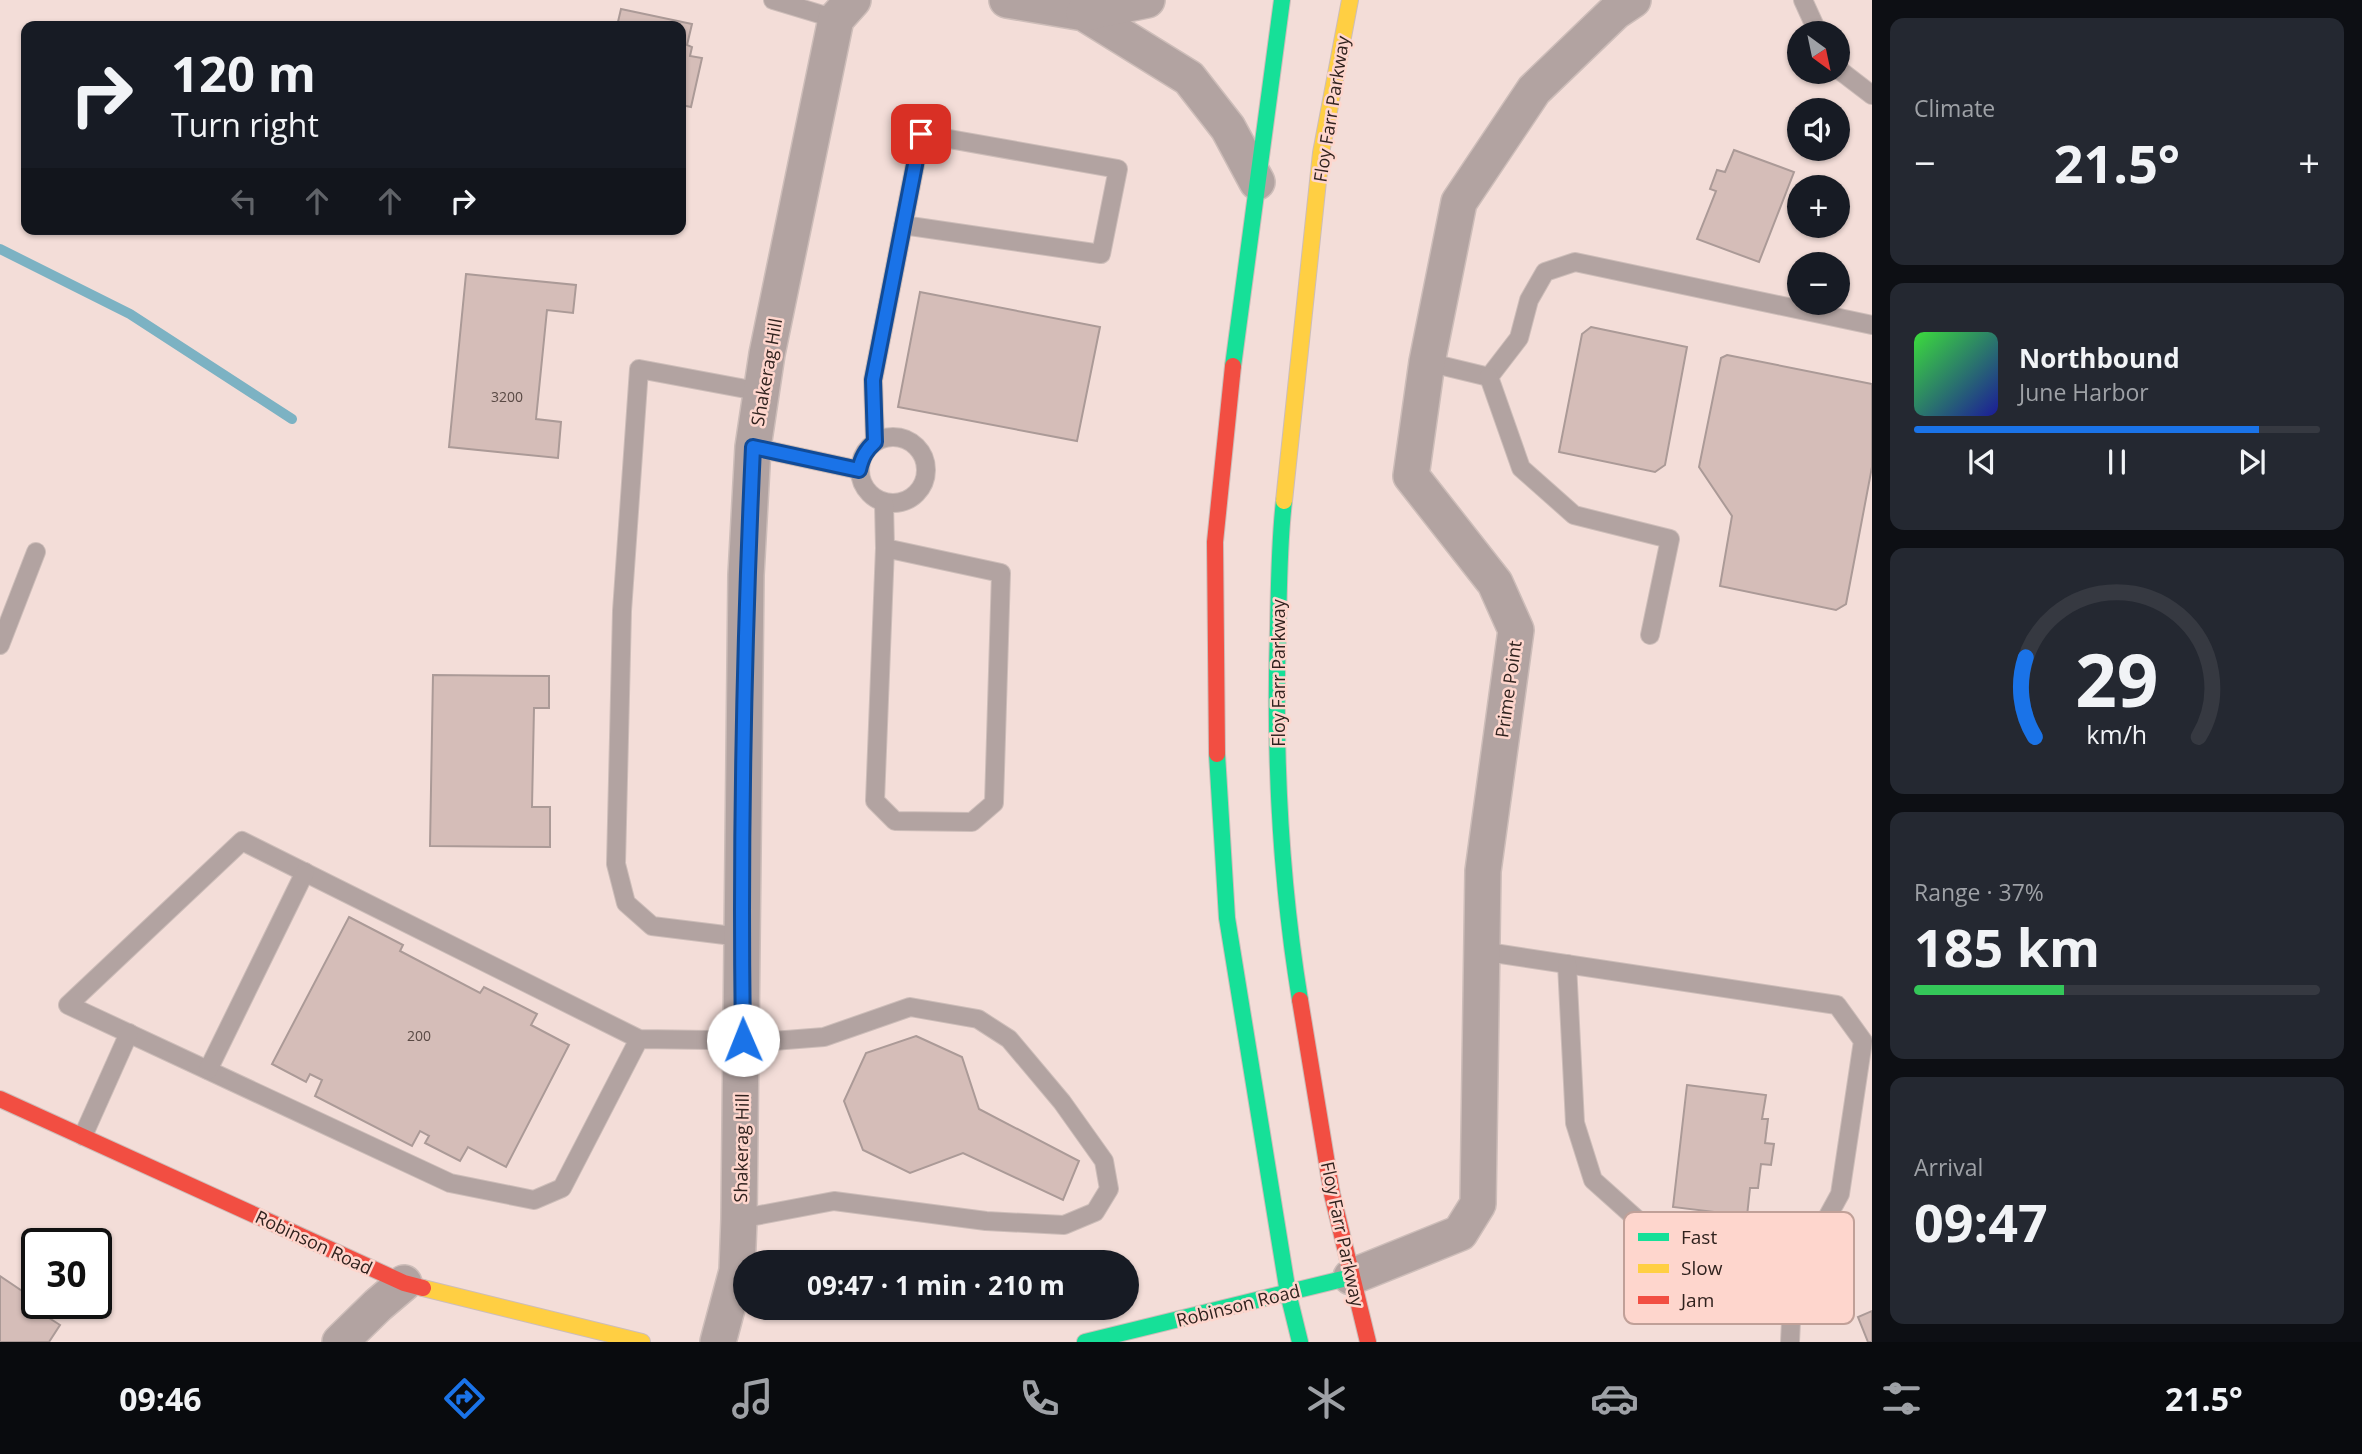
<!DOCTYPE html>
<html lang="en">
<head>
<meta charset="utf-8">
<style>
  :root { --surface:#171b24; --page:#242831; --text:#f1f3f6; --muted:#9ea1a6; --line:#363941; --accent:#1a73e8 }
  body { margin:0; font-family:"Open Sans",sans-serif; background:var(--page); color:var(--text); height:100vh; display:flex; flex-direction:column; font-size:26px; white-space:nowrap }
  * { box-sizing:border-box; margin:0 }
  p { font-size:23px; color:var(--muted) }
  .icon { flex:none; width:38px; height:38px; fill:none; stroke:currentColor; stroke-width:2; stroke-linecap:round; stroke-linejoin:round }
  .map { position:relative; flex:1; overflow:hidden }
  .sheet { display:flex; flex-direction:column; gap:18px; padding:18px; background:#0d0f14; width:490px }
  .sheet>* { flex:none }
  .hud { position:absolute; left:21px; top:21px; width:665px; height:214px; border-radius:14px; box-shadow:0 2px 5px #0004; background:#171b24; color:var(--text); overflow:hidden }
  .needle { width:46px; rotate:147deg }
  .tools { position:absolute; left:1787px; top:21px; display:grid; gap:14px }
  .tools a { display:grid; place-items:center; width:63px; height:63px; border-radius:50%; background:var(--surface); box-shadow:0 2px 5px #0004; font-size:35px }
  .speed { position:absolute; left:21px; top:1228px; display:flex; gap:14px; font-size:35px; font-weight:700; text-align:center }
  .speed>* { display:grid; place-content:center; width:91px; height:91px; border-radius:50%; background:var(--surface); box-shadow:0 2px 5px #0004; line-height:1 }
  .speed .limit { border:4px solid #111; border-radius:10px; background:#fff; color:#111 }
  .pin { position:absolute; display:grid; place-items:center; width:60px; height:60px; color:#fff; margin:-30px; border-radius:14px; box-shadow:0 4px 10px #0006 }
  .me { position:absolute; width:77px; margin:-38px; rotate:359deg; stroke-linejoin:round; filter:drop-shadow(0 0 5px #0008) }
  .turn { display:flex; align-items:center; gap:24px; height:147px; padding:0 35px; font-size:32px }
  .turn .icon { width:91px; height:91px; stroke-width:2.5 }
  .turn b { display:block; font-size:49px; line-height:60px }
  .lanes { display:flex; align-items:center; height:66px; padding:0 35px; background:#0003; justify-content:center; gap:35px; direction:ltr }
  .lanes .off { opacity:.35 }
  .big { font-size:52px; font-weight:700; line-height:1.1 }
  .sheet .card { flex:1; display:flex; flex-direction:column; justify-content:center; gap:10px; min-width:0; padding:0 24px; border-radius:14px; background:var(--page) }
  .sheet .dial { align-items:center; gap:0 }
  .dial svg { height:182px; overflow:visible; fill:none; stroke:var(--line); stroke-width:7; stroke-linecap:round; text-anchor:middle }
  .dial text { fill:var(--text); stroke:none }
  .song { display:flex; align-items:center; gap:21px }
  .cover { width:84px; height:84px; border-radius:10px; background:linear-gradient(135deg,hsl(120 70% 55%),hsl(240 70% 35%)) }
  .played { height:7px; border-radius:4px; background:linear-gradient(90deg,var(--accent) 85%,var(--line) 85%) }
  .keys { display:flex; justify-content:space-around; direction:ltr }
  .heat { display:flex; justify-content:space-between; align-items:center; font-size:38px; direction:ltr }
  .charge { height:10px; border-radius:5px; background:linear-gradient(90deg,#34c759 37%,var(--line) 0) }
  .trip { position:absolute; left:733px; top:1250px; width:406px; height:70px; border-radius:35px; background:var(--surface); box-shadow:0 2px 5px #0004; font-weight:700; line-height:70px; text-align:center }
  .menu { display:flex; height:112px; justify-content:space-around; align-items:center; background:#090b0e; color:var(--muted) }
  .menu .icon { width:49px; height:49px }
  .menu .on { color:var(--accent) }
  .menu b { font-size:32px; color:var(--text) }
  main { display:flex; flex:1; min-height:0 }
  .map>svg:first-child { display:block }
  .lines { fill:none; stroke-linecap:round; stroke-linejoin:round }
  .stream { stroke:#7cb2c3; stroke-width:10 }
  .building { fill:#d5bdb8; stroke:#ab9a97; stroke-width:2 }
  .lane-casing { stroke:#cdbdb9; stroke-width:20 }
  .street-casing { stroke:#cdbdb9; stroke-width:38 }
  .fast-casing { stroke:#cdbdb9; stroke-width:18 }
  .slow-casing { stroke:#cdbdb9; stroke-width:18 }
  .jam-casing { stroke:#cdbdb9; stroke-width:18 }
  .lane { stroke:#b2a3a1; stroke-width:18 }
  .street { stroke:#b2a3a1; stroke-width:35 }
  .fast { stroke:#16e098; stroke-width:16 }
  .slow { stroke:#ffcf43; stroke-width:16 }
  .jam { stroke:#f24e42; stroke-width:16 }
  .route-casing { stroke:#114b97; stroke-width:18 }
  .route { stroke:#1a73e8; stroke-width:12 }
  .labels { text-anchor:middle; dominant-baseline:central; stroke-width:5; stroke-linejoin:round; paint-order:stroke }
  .number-label { font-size:14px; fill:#594944 }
  .street-label { font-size:18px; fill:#30221e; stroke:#fed6cd }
  .key { fill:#fed6cd; stroke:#c0a098; stroke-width:2 }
  .key-label { font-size:19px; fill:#30221e }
</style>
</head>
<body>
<main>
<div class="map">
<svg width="1872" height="1342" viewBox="0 0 1872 1342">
  <rect width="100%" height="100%" fill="#f3ddd8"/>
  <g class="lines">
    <path class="stream" d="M0 249 130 314 292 419"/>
  </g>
  <g class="building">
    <path d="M621 9 692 24 687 45 692 47 690 56 702 58 691 107 681 105V26H617Z"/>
    <path d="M1734 150 1794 172 1759 262 1697 239 1716 191 1710 189 1717 170 1725 172Z"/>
    <path d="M466 274 576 285 573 313 547 310 536 419 561 422 558 458 449 447Z"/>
    <path d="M920 292 1100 327 1077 441 898 407Z"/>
    <path d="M1591 327 1687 347 1665 465 1655 472 1559 452 1582 334Z"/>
    <path d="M1727 355 1872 384V467L1846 604 1836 610 1720 586 1732 516 1699 467 1721 358Z"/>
    <path d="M433 675 549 676V708H534L532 807H550V847L430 846Z"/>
    <path d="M349 917 403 945 400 951 480 993 484 987 537 1014 531 1025 569 1045 506 1167 468 1147 460 1161 425 1143 429 1136 420 1131 412 1146 315 1096 322 1080 310 1074 306 1082 272 1064Z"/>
    <path d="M916 1036 962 1057 979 1109 1079 1161 1063 1200 963 1153 910 1173 863 1150 844 1101 866 1053Z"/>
    <path d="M1687 1085 1766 1095 1762 1119H1768L1765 1143 1774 1144 1771 1165 1761 1164 1758 1188H1750L1747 1216 1673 1207Z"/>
    <path d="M0 1276 37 1301V1304H41L50 1310 46 1316 60 1325 49 1342H0Z"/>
    <path d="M1872 1311V1342H1868L1858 1317Z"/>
  </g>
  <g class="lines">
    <defs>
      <g id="lane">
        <path d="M773 0 836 19"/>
        <path d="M1803 0 1818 33"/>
        <path d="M1838 69 1872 95"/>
        <path d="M1427 362 1489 377 1519 338 1529 300 1545 272 1575 262 1872 325"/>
        <path d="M1489 377 1521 468 1574 515 1670 539 1650 635"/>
        <circle cx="893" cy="470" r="33"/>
        <path d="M875 442 873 380 921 134 1118 169 1101 254 903 225"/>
        <path d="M753 447 859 470"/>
        <path d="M884 503 885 548 875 801 895 821 972 822 994 803 1001 573 885 548"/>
        <path d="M0 645 36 552"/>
        <path d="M741 937 652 926 626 903 616 864 622 611 639 369 762 392"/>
        <path d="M1481 951 1837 1005 1863 1041 1840 1194 1793 1280 1790 1342"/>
        <path d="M1567 964 1575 1123 1593 1180 1650 1231 1793 1280"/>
        <path d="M639 1039 562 1188 534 1200 450 1183 68 1005 242 841 639 1039 773 1041 824 1037 910 1007 978 1019 1009 1039 1062 1102 1104 1161 1109 1189 1095 1212 1064 1225 986 1221 834 1201 739 1219"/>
        <path d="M208 1070 305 872"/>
        <path d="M83 1136 129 1033"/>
      </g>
      <g id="street">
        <path d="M1007 0 1084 13 1189 78 1228 128 1257 182"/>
        <path d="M1084 13 1147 0"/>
        <path d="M1351 1277 1460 1233 1478 1204 1483 871 1516 630 1495 583 1411 476 1427 362 1459 202 1534 90 1615 12 1633 0"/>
        <path d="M340 1342 378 1305 404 1283"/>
        <path d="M718 1342 737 1271 739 1219 746 575 753 447 767 354 836 19 853 0"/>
      </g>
      <g id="fast">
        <path d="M1233 366 1282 0"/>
        <path d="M1284 501C1279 544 1279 586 1278 629 1274 753 1280 878 1300 1000"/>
        <path d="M1217 754 1227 918 1288 1293 1300 1342"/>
        <path d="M1085 1342 1351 1277"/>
      </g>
      <g id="slow">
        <path d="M1284 501 1321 153 1350 0"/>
        <path d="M423 1288 642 1342"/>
      </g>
      <g id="jam">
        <path d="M1217 754 1215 542 1233 366"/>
        <path d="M1300 1000 1332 1194 1368 1342"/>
        <path d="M0 1099 404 1283 423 1288"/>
      </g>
    </defs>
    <use href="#lane" class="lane-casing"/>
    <use href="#street" class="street-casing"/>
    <use href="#fast" class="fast-casing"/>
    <use href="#slow" class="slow-casing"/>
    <use href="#jam" class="jam-casing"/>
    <use href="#lane" class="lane"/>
    <use href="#street" class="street"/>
    <use href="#fast" class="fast"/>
    <use href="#slow" class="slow"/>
    <use href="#jam" class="jam"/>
  </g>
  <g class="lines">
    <defs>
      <path id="route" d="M743 1040C740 843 744 645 753 447L859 470C862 457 866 450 875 442L873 380 921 134"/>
    </defs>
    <use href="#route" class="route-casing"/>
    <use href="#route" class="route"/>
  </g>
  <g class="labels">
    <g class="number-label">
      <text x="507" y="396">3200</text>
      <text x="419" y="1035">200</text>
    </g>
    <g class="street-label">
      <text transform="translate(1331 109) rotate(-81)">Floy Farr Parkway</text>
      <text transform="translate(766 372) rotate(-80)">Shakerag Hill</text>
      <text transform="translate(1278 673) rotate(-90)">Floy Farr Parkway</text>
      <text transform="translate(1508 689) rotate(-82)">Prime Point</text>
      <text transform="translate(741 1148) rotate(-89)">Shakerag Hill</text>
      <text transform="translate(1343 1234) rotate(78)">Floy Farr Parkway</text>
      <text transform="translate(314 1242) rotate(25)">Robinson Road</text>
      <text transform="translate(1238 1305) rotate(-14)">Robinson Road</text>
    </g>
  </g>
  <rect x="1624" y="1212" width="230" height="112" rx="10" class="key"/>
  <rect x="1638" y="1233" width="31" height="8" fill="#16e098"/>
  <rect x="1638" y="1264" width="31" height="9" fill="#ffcf43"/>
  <rect x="1638" y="1296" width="31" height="8" fill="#f24e42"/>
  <g class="key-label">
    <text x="1681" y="1244">Fast</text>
    <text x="1681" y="1275">Slow</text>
    <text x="1681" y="1307">Jam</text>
  </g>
</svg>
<div class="tools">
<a><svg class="needle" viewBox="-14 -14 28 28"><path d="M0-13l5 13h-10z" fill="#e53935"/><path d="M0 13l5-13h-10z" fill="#9ea1a6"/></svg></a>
<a><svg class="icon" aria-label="sound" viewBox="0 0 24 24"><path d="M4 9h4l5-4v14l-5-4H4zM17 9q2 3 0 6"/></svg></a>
<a>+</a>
<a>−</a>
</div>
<div class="speed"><div class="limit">30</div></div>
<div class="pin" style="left:921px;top:134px;background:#d93025"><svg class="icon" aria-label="arrive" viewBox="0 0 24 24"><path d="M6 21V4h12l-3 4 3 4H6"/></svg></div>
<svg class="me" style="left:743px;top:1040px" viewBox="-20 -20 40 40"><circle r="19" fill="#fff"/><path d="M0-13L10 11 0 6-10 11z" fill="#1a73e8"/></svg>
<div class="trip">09:47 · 1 min · 210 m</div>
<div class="hud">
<div class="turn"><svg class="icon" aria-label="right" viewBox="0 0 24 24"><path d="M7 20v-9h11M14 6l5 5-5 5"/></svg><div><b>120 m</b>Turn right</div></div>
<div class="lanes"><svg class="icon off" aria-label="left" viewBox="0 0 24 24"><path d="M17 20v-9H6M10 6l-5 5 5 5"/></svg><svg class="icon off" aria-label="ahead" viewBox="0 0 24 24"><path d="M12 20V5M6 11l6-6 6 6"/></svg><svg class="icon off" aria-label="ahead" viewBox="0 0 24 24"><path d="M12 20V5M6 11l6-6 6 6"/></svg><svg class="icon" aria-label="right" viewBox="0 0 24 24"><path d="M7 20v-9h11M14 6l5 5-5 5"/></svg></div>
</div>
</div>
<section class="sheet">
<div class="card"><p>Climate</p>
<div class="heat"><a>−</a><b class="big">21.5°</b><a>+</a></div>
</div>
<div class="card">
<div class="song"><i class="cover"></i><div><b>Northbound</b><p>June Harbor</p></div></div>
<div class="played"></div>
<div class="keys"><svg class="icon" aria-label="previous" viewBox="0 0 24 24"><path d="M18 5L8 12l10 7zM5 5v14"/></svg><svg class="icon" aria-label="pause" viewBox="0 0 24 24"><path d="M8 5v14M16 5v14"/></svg><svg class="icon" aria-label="next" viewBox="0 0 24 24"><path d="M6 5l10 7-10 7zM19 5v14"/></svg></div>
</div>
<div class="card dial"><svg viewBox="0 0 100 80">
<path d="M14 69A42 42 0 1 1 86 69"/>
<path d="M14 69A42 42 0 0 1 10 34" stroke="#1a73e8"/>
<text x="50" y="56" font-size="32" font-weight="700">29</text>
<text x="50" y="72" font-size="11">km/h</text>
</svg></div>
<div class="card"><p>Range · 37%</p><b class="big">185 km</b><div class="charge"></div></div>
<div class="card"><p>Arrival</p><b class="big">09:47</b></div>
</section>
</main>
<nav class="menu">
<b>09:46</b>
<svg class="icon on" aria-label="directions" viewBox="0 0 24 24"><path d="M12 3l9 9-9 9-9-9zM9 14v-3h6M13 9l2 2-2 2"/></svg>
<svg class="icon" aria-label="music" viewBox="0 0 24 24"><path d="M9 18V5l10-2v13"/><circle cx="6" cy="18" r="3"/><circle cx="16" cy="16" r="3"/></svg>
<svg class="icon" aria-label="phone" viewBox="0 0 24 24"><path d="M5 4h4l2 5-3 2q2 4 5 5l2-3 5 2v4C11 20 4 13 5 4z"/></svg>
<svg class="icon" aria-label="climate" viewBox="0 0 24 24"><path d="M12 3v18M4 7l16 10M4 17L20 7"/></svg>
<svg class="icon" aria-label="car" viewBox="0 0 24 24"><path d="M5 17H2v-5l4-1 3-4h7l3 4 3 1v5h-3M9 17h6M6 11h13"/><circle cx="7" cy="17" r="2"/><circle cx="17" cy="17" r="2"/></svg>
<svg class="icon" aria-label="filters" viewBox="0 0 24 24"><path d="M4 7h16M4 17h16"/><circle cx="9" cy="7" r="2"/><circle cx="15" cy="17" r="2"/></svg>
<b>21.5°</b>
</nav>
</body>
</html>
